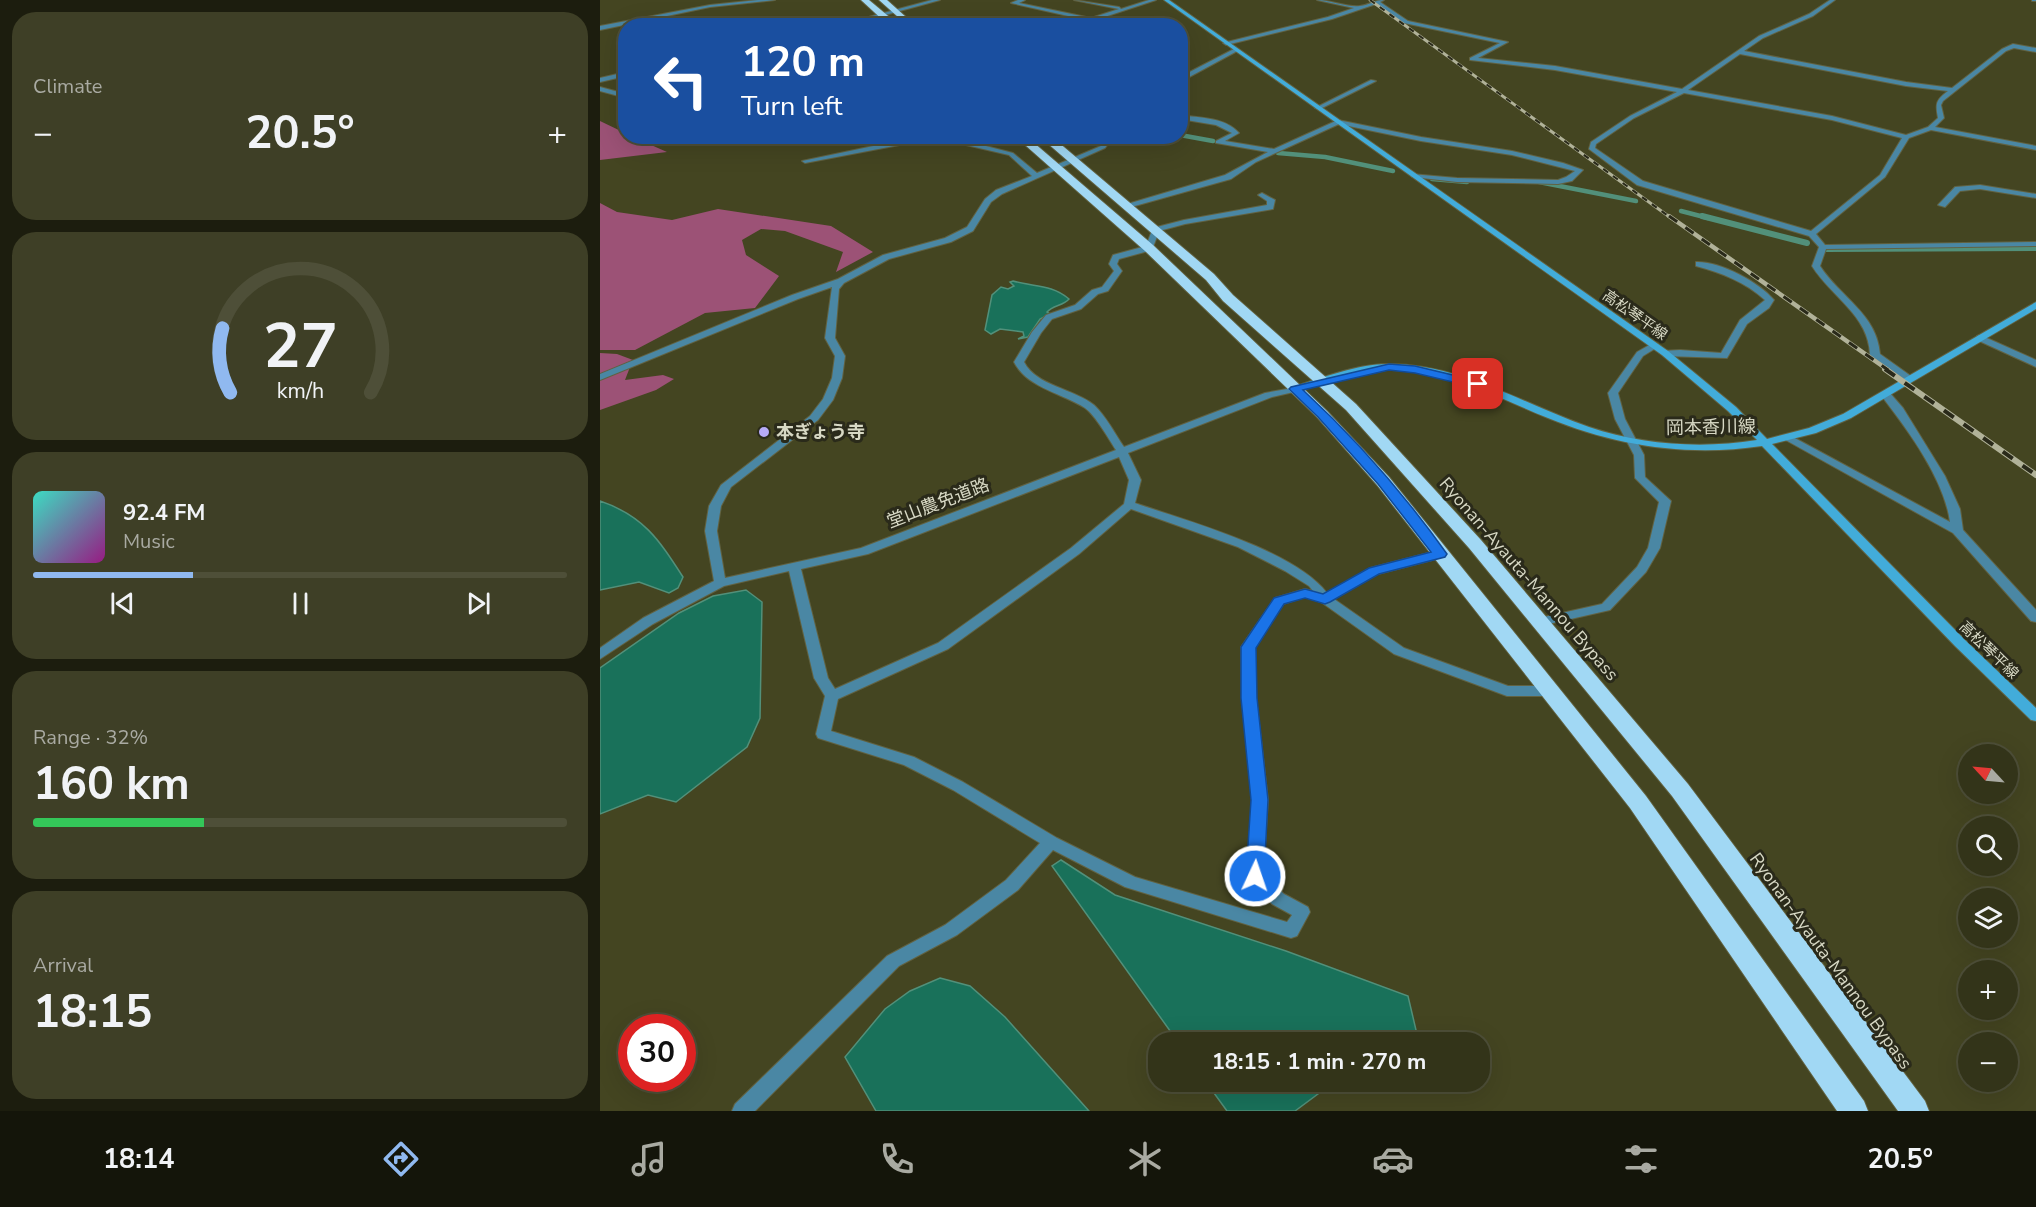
<!DOCTYPE html>
<html lang="en">
<head>
<meta charset="utf-8">
<style>
  :root { --surface:#333419; --page:#3e3f26; --text:#f1f3f6; --muted:#a9aaa2; --line:#4e4f38; --accent:#90b9f0 }
  body { margin:0; font-family:"Nunito Sans","Noto Sans JP",sans-serif; background:var(--page); color:var(--text); height:100vh; display:flex; flex-direction:column; font-size:22px; white-space:nowrap }
  * { box-sizing:border-box; margin:0 }
  p { font-size:20px; color:var(--muted) }
  .icon { flex:none; width:33px; height:33px; fill:none; stroke:currentColor; stroke-width:2; stroke-linecap:round; stroke-linejoin:round }
  .map { position:relative; flex:1; overflow:hidden }
  .drawer { display:flex; flex-direction:column; gap:12px; padding:12px; background:#1c1d0e; width:600px }
  .drawer>* { flex:none }
  .hud { position:absolute; left:18px; top:18px; width:570px; height:126px; border-radius:24px; box-shadow:0 6px 24px #0002,0 0 0 2px var(--line); background:#1a4fa0; color:#fff; overflow:hidden }
  .needle { width:39px; rotate:296deg }
  .tools { position:absolute; left:1358px; top:744px; display:grid; gap:12px }
  .tools a { display:grid; place-items:center; width:60px; height:60px; border-radius:50%; background:var(--surface); box-shadow:0 6px 24px #0002,0 0 0 2px var(--line); font-size:30px }
  .speed { position:absolute; left:18px; top:1014px; display:flex; gap:12px; font-size:30px; font-weight:700; text-align:center }
  .speed>* { display:grid; place-content:center; width:78px; height:78px; border-radius:50%; background:var(--surface); box-shadow:0 6px 24px #0002,0 0 0 2px var(--line); line-height:1 }
  .speed .limit { border:9px solid #d22; background:#fff; color:#111 }
  .pin { position:absolute; display:grid; place-items:center; width:51px; height:51px; color:#fff; margin:-26px; border-radius:12px; box-shadow:0 3px 9px #0006 }
  .me { position:absolute; width:66px; margin:-33px; rotate:3deg; stroke-linejoin:round; filter:drop-shadow(0 0 4px #0008) }
  .turn { display:flex; align-items:center; gap:21px; height:126px; padding:0 24px; font-size:27px }
  .turn .icon { width:78px; height:78px; stroke-width:2.5 }
  .turn b { display:block; font-size:42px; line-height:51px }
  .big { font-size:45px; font-weight:700; line-height:1.1 }
  .drawer .tile { flex:1; display:flex; flex-direction:column; justify-content:center; gap:9px; min-width:0; padding:0 21px; border-radius:24px; background:var(--page) }
  .drawer .dial { align-items:center; gap:0 }
  .dial svg { height:156px; overflow:visible; fill:none; stroke:var(--line); stroke-width:7; stroke-linecap:round; text-anchor:middle }
  .dial text { fill:var(--text); stroke:none }
  .song { display:flex; align-items:center; gap:18px }
  .cover { width:72px; height:72px; border-radius:9px; background:linear-gradient(135deg,hsl(170 70% 55%),hsl(310 70% 35%)) }
  .played { height:6px; border-radius:3px; background:linear-gradient(90deg,var(--accent) 30%,var(--line) 30%) }
  .keys { display:flex; justify-content:space-around; direction:ltr }
  .heat { display:flex; justify-content:space-between; align-items:center; font-size:33px; direction:ltr }
  .charge { height:9px; border-radius:4px; background:linear-gradient(90deg,#34c759 32%,var(--line) 0) }
  .trip { position:absolute; left:548px; top:1032px; width:342px; height:60px; border-radius:24px; background:var(--surface); box-shadow:0 6px 24px #0002,0 0 0 2px var(--line); font-weight:700; line-height:60px; text-align:center }
  .tabs { display:flex; height:96px; justify-content:space-around; align-items:center; background:#14150a; color:var(--muted) }
  .tabs .icon { width:42px; height:42px }
  .tabs .selected { color:var(--accent) }
  .tabs b { font-size:27px; color:var(--text) }
  main { display:flex; flex:1; min-height:0 }
  .map>svg:first-child { display:block }
  .green { fill:#9c5276 }
  .water { fill:#19715a; stroke:#52907a; stroke-width:1.5 }
  .lines { fill:none; stroke-linecap:round; stroke-linejoin:round }
  .stream-far1 { stroke:#52907a; stroke-width:4.5 }
  .stream { stroke:#52907a; stroke-width:6 }
  .street-casing { stroke:#616242; stroke-width:2 }
  .secondary-casing { stroke:#616242; stroke-width:2 }
  .highway-casing { stroke:#616242; stroke-width:2 }
  .street { fill:#4a87a4; fill-rule:evenodd }
  .secondary { fill:#42acda; fill-rule:evenodd }
  .highway { fill:#a1d8f4; fill-rule:evenodd }
  .rail-far2-casing { stroke:#b1b299; stroke-width:3 }
  .rail-far1-casing { stroke:#b1b299; stroke-width:4.5 }
  .rail-casing { stroke:#b1b299; stroke-width:6 }
  .rail-far2 { stroke:#2a2a1a; stroke-width:2; stroke-dasharray:6; stroke-linecap:butt }
  .rail-far1 { stroke:#2a2a1a; stroke-width:3; stroke-dasharray:10; stroke-linecap:butt }
  .rail { stroke:#2a2a1a; stroke-width:4; stroke-dasharray:12; stroke-linecap:butt }
  .route { fill:#1a73e8; stroke:#114b97; stroke-width:1.5 }
  .poi-dot { fill:#b7abf8; stroke:#2a2a1a; stroke-width:2 }
  .labels { text-anchor:middle; dominant-baseline:central; stroke-width:6; stroke-linejoin:round; paint-order:stroke }
  .far-street-label { font-size:15px; fill:#d7d8c4; stroke:#2a2a1a }
  .street-label { font-size:18px; fill:#d7d8c4; stroke:#2a2a1a }
  .poi-label { font-size:18px; font-weight:bold; fill:#d7d8c4; stroke:#2a2a1a; text-anchor:start }
</style>
</head>
<body>
<main>
<section class="drawer">
<div class="tile"><p>Climate</p>
<div class="heat"><a>−</a><b class="big">20.5°</b><a>+</a></div>
</div>
<div class="tile dial"><svg viewBox="0 0 100 80">
<path d="M14 69A42 42 0 1 1 86 69"/>
<path d="M14 69A42 42 0 0 1 10 36" stroke="#90b9f0"/>
<text x="50" y="56" font-size="32" font-weight="700">27</text>
<text x="50" y="72" font-size="11">km/h</text>
</svg></div>
<div class="tile">
<div class="song"><i class="cover"></i><div><b>92.4 FM</b><p>Music</p></div></div>
<div class="played"></div>
<div class="keys"><svg class="icon" aria-label="previous" viewBox="0 0 24 24"><path d="M18 5L8 12l10 7zM5 5v14"/></svg><svg class="icon" aria-label="pause" viewBox="0 0 24 24"><path d="M8 5v14M16 5v14"/></svg><svg class="icon" aria-label="next" viewBox="0 0 24 24"><path d="M6 5l10 7-10 7zM19 5v14"/></svg></div>
</div>
<div class="tile"><p>Range · 32%</p><b class="big">160 km</b><div class="charge"></div></div>
<div class="tile"><p>Arrival</p><b class="big">18:15</b></div>
</section>
<div class="map">
<svg width="1436" height="1111" viewBox="0 0 1436 1111">
  <rect width="100%" height="100%" fill="#444521"/>
  <g class="green">
    <path d="M0 121 25 133 26 136 33 137 67 152 0 160Z"/>
    <path d="M0 203 17 212 72 220 118 209 231 226 273 252 236 272 243 252 185 231 161 229 142 240 146 255 179 276 155 308 105 313 35 350H0Z"/>
    <path d="M0 353 17 354 33 360 0 374Z"/>
    <path d="M30 367 25 380 63 375 74 379 56 390 0 410V380Z"/>
  </g>
  <g class="water">
    <path d="M413 281C433 287 452 284 469 299 463 306 453 305 447 312L450 314 440 319 428 337 418 339 424 336 423 332 400 329 391 334 385 330 392 295 401 287 408 289 414 286 410 282Z"/>
    <path d="M0 501C44 516 59 540 83 577L78 588 69 593 39 582 0 590Z"/>
    <path d="M146 590 162 602 160 718 147 747 76 802 48 795 0 814V668L79 613 113 596Z"/>
    <path d="M461 860 515 895 686 951 808 996 816 1030 814 1042H578L452 866Z"/>
    <path d="M340 978 370 986 405 1017 489 1111H276L245 1057 285 1009 310 991Z"/>
    <path d="M606 1082H734L695 1111H627Z"/>
  </g>
  <g class="lines">
    <g class="stream-far1">
      <path d="M580 135 613 141"/>
      <path d="M678 153 725 157 793 171"/>
      <path d="M832 179 867 182"/>
      <path d="M939 182 1036 201"/>
      <path d="M1081 211 1108 218"/>
    </g>
    <g class="stream">
      <path d="M1102 216 1207 243"/>
      <path d="M1226 249 1436 248"/>
    </g>
    <defs>
      <g id="street">
        <path d="M158 0H175L110 7 0 30V26L110 5Z"/>
        <path d="M332 0H340L245 26H235Z"/>
        <path d="M418 0H425L419 3 491 18 519 9 474 0 519 7 521 9 549 0H556L477 26H468L486 20 411 3Z"/>
        <path d="M717 0C731 0 748 8 760 6 769 5 775 0 784 0L780 2 808 21 908 42 878 58 955 66 1082 89 1159 36 1209 14 1230 0H1235L1213 16 1163 38 1144 51 1306 82 1352 88 1402 49 1413 44 1436 48V52L1414 48 1406 51 1343 101 1341 105 1344 118 1335 127 1436 146V150L1331 130 1309 138 1285 177 1216 234 1225 245 1436 242V246L1226 249 1220 266C1240 297 1277 314 1280 354L1315 379 1310 382 1307 381 1270 355C1269 315 1231 297 1212 266L1219 247 1209 236 1037 185 989 149 991 142 1030 116 1077 92 955 70 870 60V58L900 43 804 23 776 4 732 19 626 45 623 43 728 17 754 8ZM1140 54 1306 86 1348 91C1336 100 1335 103 1338 118L1328 127 1306 135 1232 116 1088 90ZM1084 93 1232 120 1302 138 1280 175 1211 231 1043 181 995 148 996 144 1034 118Z"/>
        <rect x="1432" y="0" width="4" height="1"/>
        <path d="M634 49 639 50 580 82V77Z"/>
        <path d="M26 72V76L0 82V78Z"/>
        <path d="M771 80 776 81 720 109 715 108Z"/>
        <path d="M0 87 26 94V98L0 91Z"/>
        <path d="M580 115C600 118 625 117 639 133L625 141 674 149 738 120 821 137 912 151 963 163 983 170 972 181 958 184 857 182 813 177 811 176V174L857 178 958 180 966 177 975 171 912 155 821 141 739 124 656 162 631 179 524 209V205L625 175 668 152 616 143V141L632 133 616 125 580 119Z"/>
        <path d="M321 136H347L413 153 437 173 501 146 507 136H514L505 148 402 194 391 202 373 231 351 242 289 259 244 283 239 289 235 338 245 356 242 378 233 400 218 420 131 487 121 506 117 531 125 578 261 548 516 450C508 438 496 416 485 408 462 393 427 388 414 362L432 332 446 315 475 305 492 290 502 287 514 271 509 264 513 255 546 246 553 228 584 220 667 205V201L658 195 662 193 675 200 673 209 585 224 559 231 552 250 519 259 517 264 522 271 508 291 498 294 481 309 452 319 441 333 424 362C436 386 475 389 494 405 506 416 515 434 524 447L665 393 698 387V391L672 397 528 453 541 480 535 503C587 521 694 550 727 593L770 568 840 550 844 551 846 554 844 557 778 574 734 599 804 648 908 686H949L954 688 956 691 954 694 949 696H907L794 654 721 602 705 597 683 604 655 647 656 698 668 800 663 874 684 894 708 907 710 912 697 936 691 938 525 887 453 850 418 890 357 935 299 966 155 1111H132L135 1104 287 956 345 925 406 880 440 843 353 790 304 765 218 738 216 734 225 696 214 678 189 571 124 586 53 624 0 659V648L43 618 114 581 105 531 109 506 121 485 210 416 223 399 232 378 235 356 225 338 232 287 198 299 0 380V374L192 295 238 279 283 255 345 238 367 227 385 199 396 190 432 176 409 155 336 138 205 163 202 161ZM519 457 529 480 524 504 471 548 338 643 235 689 228 678 201 569 268 554ZM531 509 638 547 685 571 709 586 713 591 705 589 675 598 641 647 642 698 652 800 647 876 672 904 692 915 687 922 535 877 457 838 363 782 314 757 231 731 238 699 348 649 479 554Z"/>
        <path d="M1380 185 1436 194V198L1380 189 1360 191 1345 207 1338 205 1355 187Z"/>
        <path d="M1096 262C1120 261 1159 282 1174 300L1169 308 1147 324 1127 358 1065 356 1060 353 1062 351 1080 350 1121 353 1140 320 1165 300C1145 282 1122 273 1096 266Z"/>
        <path d="M1380 335 1436 360V367L1377 340V336Z"/>
        <path d="M1053 343 1058 346 1056 348 1043 356 1018 393 1025 419 1044 455 1045 477 1071 501 1060 548 1046 572 1010 610 940 626 935 625 934 622 935 619 1002 604 1037 567 1048 548 1059 502 1035 478 1034 455 1015 419 1008 393 1037 352Z"/>
        <path d="M1285 391 1289 392 1303 408 1345 476 1360 509 1363 530 1436 610V622L1431 621 1353 533 1182 438 1187 435 1191 436 1350 522C1344 478 1307 429 1280 394Z"/>
      </g>
      <path id="secondary" d="M564 0H569L1068 351 1136 407 1167 439 1209 428 1243 414 1436 302V309L1251 418 1216 433 1172 444 1365 640 1436 708V721L1431 720 1355 646 1162 446C1088 457 1016 446 948 418 896 397 844 368 787 370 757 371 727 383 698 391H692V387C723 378 756 364 789 364 861 364 923 404 989 427 1042 445 1102 449 1157 440L1128 411 1062 355Z"/>
      <g id="highway">
        <path d="M261 0H269L293 20V24H287Z"/>
        <path d="M279 0H287L316 26H308Z"/>
        <path d="M415 136H426L553 245 727 411 789 477 1046 796 1264 1101 1268 1111H1237L1030 808 777 485 717 417 545 251Z"/>
        <path d="M439 136H451L614 274 633 295 756 404 881 540 1088 784 1325 1101 1329 1111H1298L1072 796 869 548 746 410 623 301 606 280Z"/>
      </g>
    </defs>
    <use href="#street" class="street-casing"/>
    <use href="#secondary" class="secondary-casing"/>
    <use href="#highway" class="highway-casing"/>
    <use href="#street" class="street"/>
    <use href="#secondary" class="secondary"/>
    <use href="#highway" class="highway"/>
    <defs>
      <path id="rail-far2" d="M770 0 1071 218"/>
      <path id="rail-far1" d="M1069 216 1288 370"/>
      <path id="rail" d="M1285 369 1436 475"/>
    </defs>
    <use href="#rail-far2" class="rail-far2-casing"/>
    <use href="#rail-far1" class="rail-far1-casing"/>
    <use href="#rail" class="rail-casing"/>
    <use href="#rail-far2" class="rail-far2"/>
    <use href="#rail-far1" class="rail-far1"/>
    <use href="#rail" class="rail"/>
  </g>
  <path class="route" d="M789 364 815 366 882 382 884 384 878 388 815 373 789 370 703 390C756 439 805 495 847 554L845 557 779 574 730 602 725 604 705 598 684 604 656 648 657 698 668 800 664 876 661 882 655 884 648 882 646 876 651 800 641 698V647L674 598 705 589 723 594 769 568 831 552 778 484 718 417 689 389 691 387Z"/>
  <circle class="poi-dot" cx="164" cy="432" r="6"/>
  <g class="labels">
    <g class="far-street-label">
      <text transform="translate(1035 315) rotate(35)">高松琴平線</text>
      <text transform="translate(1389 650) rotate(44)">高松琴平線</text>
    </g>
    <g class="street-label">
      <text transform="translate(1111 427) rotate(-1)">岡本香川線</text>
      <text transform="translate(338 503) rotate(-21)">堂山農免道路</text>
      <text transform="translate(929 579) rotate(49)">Ryonan-Ayauta-Mannou Bypass</text>
      <text transform="translate(1231 961) rotate(54)">Ryonan-Ayauta-Mannou Bypass</text>
    </g>
    <g class="poi-label">
      <text x="176" y="432">本ぎょう寺</text>
    </g>
  </g>
</svg>
<div class="tools">
<a><svg class="needle" viewBox="-14 -14 28 28"><path d="M0-13l5 13h-10z" fill="#e53935"/><path d="M0 13l5-13h-10z" fill="#a9aaa2"/></svg></a>
<a><svg class="icon" aria-label="search" viewBox="0 0 24 24"><circle cx="10" cy="10" r="6"/><path d="M15 15l6 6"/></svg></a>
<a><svg class="icon" aria-label="layers" viewBox="0 0 24 24"><path d="M12 4l9 5-9 5-9-5zM3 14l9 5 9-5"/></svg></a>
<a>+</a>
<a>−</a>
</div>
<div class="speed"><div class="limit">30</div></div>
<div class="pin" style="left:878px;top:384px;background:#d93025"><svg class="icon" aria-label="arrive" viewBox="0 0 24 24"><path d="M6 21V4h12l-3 4 3 4H6"/></svg></div>
<svg class="me" style="left:655px;top:876px" viewBox="-20 -20 40 40"><circle r="17" fill="#1a73e8" stroke="#fff" stroke-width="3"/><path d="M0-11L8 9 0 5-8 9z" fill="#fff"/></svg>
<div class="trip">18:15 · 1 min · 270 m</div>
<div class="hud">
<div class="turn"><svg class="icon" aria-label="left" viewBox="0 0 24 24"><path d="M17 20v-9H6M10 6l-5 5 5 5"/></svg><div><b>120 m</b>Turn left</div></div>
</div>
</div>
</main>
<nav class="tabs">
<b>18:14</b>
<svg class="icon selected" aria-label="directions" viewBox="0 0 24 24"><path d="M12 3l9 9-9 9-9-9zM9 14v-3h6M13 9l2 2-2 2"/></svg>
<svg class="icon" aria-label="music" viewBox="0 0 24 24"><path d="M9 18V5l10-2v13"/><circle cx="6" cy="18" r="3"/><circle cx="16" cy="16" r="3"/></svg>
<svg class="icon" aria-label="phone" viewBox="0 0 24 24"><path d="M5 4h4l2 5-3 2q2 4 5 5l2-3 5 2v4C11 20 4 13 5 4z"/></svg>
<svg class="icon" aria-label="climate" viewBox="0 0 24 24"><path d="M12 3v18M4 7l16 10M4 17L20 7"/></svg>
<svg class="icon" aria-label="car" viewBox="0 0 24 24"><path d="M5 17H2v-5l4-1 3-4h7l3 4 3 1v5h-3M9 17h6M6 11h13"/><circle cx="7" cy="17" r="2"/><circle cx="17" cy="17" r="2"/></svg>
<svg class="icon" aria-label="filters" viewBox="0 0 24 24"><path d="M4 7h16M4 17h16"/><circle cx="9" cy="7" r="2"/><circle cx="15" cy="17" r="2"/></svg>
<b>20.5°</b>
</nav>
</body>
</html>
